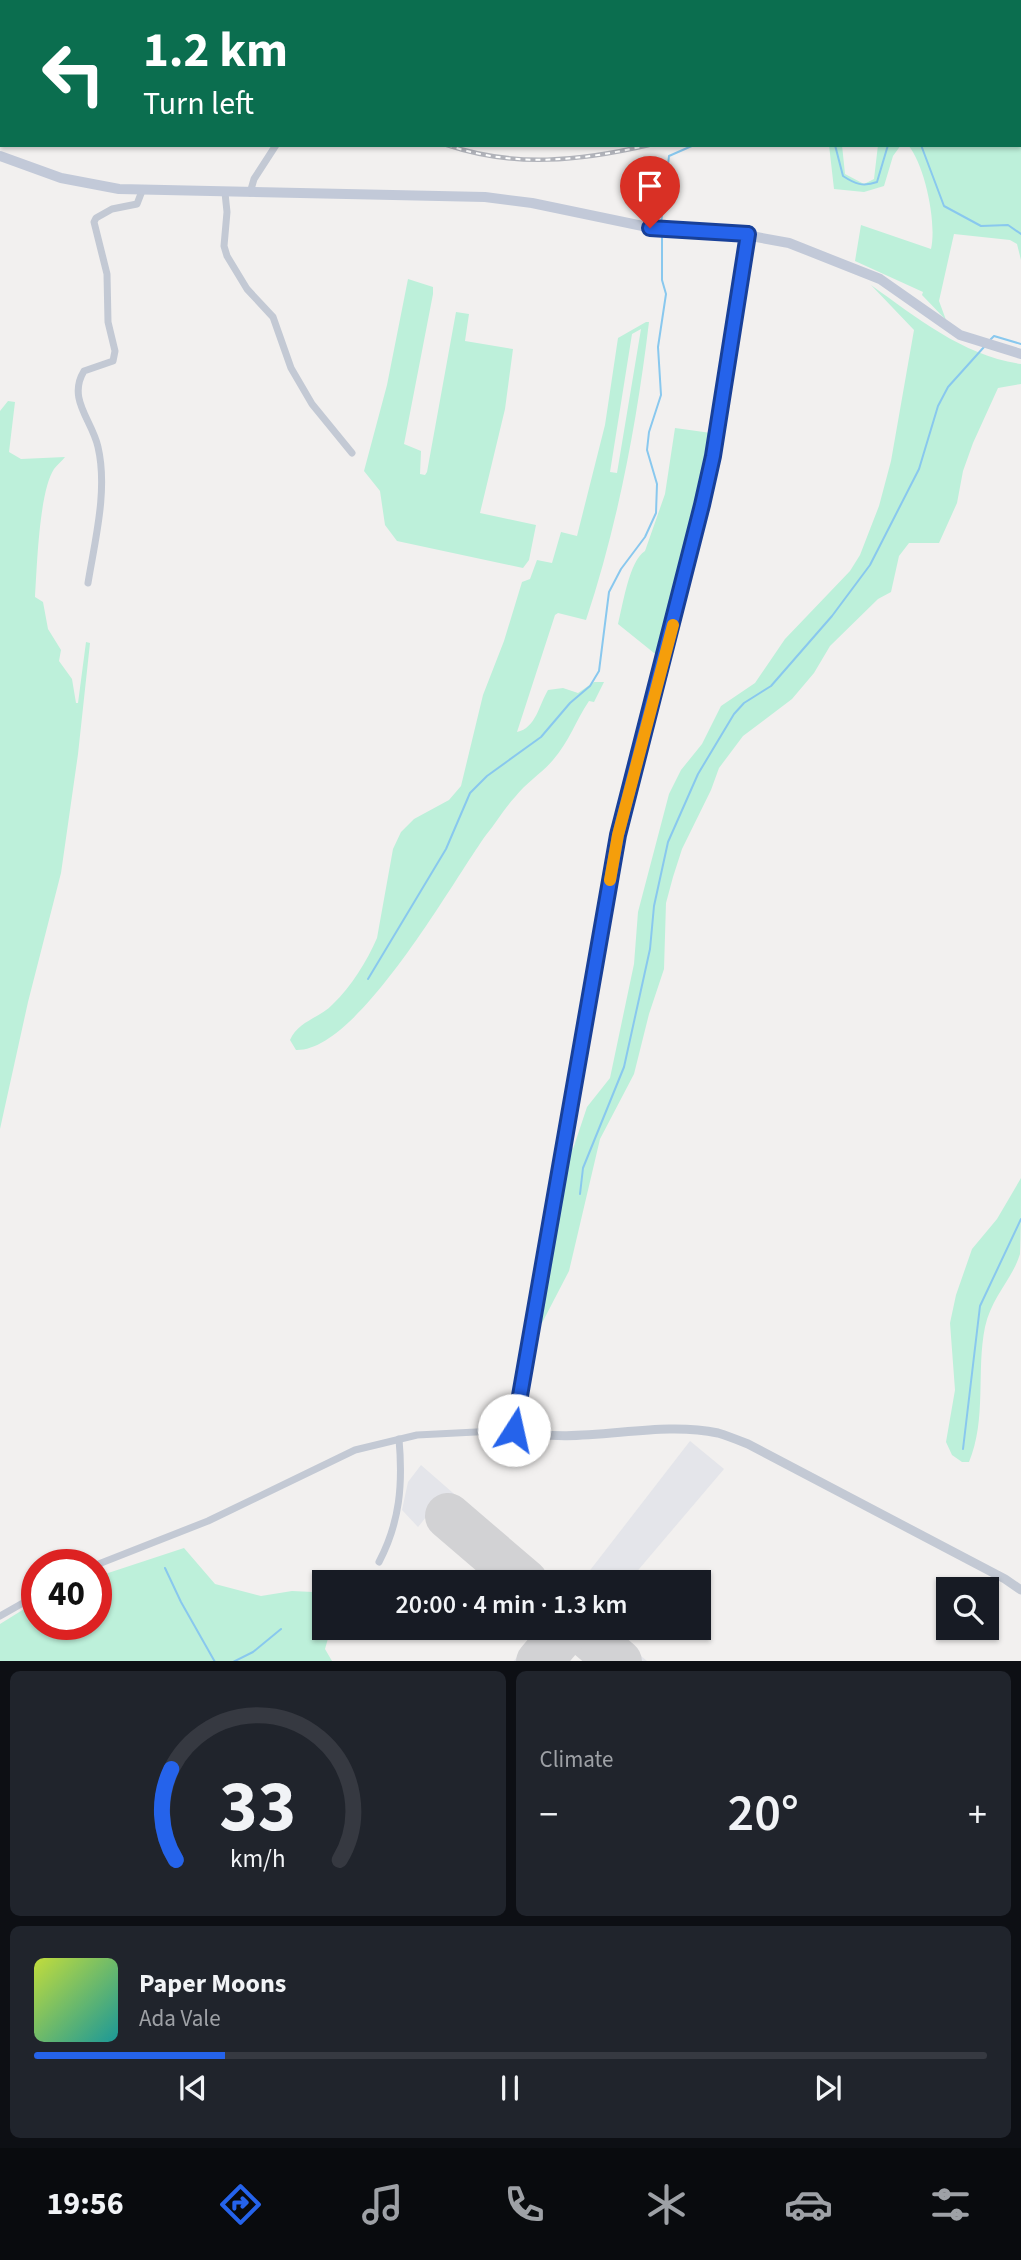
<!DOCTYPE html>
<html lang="en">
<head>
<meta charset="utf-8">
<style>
  :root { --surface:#171b24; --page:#20242c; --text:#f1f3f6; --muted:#9ea1a6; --line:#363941; --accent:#2563eb }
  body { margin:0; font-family:"Source Sans 3",sans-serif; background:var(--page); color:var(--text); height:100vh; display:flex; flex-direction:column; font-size:26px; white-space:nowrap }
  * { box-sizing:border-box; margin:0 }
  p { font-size:23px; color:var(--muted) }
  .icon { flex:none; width:38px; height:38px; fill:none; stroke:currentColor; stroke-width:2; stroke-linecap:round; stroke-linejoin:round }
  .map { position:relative; height:1661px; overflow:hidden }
  .panel { display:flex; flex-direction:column; gap:10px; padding:10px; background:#0d0f14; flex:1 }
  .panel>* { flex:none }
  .hud { position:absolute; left:0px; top:0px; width:1022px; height:147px; box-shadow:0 2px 5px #0004; background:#0b6e4f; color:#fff; overflow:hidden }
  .controls { position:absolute; left:936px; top:1577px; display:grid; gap:14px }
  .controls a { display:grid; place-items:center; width:63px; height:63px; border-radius:0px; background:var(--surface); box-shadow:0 2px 5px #0004; font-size:35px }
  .speed { position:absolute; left:21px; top:1549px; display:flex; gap:14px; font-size:35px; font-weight:700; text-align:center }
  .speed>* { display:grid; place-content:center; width:91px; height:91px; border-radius:50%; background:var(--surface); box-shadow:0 2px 5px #0004; line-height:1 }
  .speed .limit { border:10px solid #d22; background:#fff; color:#111 }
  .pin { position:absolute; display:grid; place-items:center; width:60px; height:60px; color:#fff; margin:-72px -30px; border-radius:50% 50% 50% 0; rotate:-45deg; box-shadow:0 0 7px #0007 }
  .pin .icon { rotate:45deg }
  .me { position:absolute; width:77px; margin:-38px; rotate:10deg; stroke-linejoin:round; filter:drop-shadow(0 0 5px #0008) }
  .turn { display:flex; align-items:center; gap:24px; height:147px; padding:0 28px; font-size:32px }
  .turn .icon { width:91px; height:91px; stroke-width:2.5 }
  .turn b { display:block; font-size:49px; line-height:60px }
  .big { font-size:52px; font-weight:600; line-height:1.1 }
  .panel .widget { flex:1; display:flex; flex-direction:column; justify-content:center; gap:10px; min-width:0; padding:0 24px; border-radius:10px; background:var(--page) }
  .panel .dial { align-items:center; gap:0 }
  .dial svg { height:182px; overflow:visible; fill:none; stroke:var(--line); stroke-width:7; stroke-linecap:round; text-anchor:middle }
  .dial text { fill:var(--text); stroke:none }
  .song { display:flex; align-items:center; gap:21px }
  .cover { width:84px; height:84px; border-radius:10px; background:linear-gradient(135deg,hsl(70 70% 55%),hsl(180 70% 35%)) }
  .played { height:7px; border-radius:4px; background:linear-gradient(90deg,var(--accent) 20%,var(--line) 20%) }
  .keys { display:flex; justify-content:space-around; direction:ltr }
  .heat { display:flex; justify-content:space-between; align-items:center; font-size:38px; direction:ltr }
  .panel .tiles { flex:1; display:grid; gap:10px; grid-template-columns:1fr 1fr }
  .widget:last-child { grid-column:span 2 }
  .trip { position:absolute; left:312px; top:1570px; width:399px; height:70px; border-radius:0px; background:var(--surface); box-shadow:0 2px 5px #0004; font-weight:600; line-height:70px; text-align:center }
  .tabs { display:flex; height:112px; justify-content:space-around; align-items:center; background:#090b0e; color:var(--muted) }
  .tabs .icon { width:49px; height:49px }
  .tabs .selected { color:var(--accent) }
  .tabs b { font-size:32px; color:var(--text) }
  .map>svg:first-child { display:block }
  .airport { fill:#e4e5ea }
  .green { fill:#bdf0da; fill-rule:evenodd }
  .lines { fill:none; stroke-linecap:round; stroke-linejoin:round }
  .stream { stroke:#89c8ee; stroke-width:2 }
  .runway { stroke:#d2d2d4; stroke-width:46 }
  .minor { stroke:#c3c9d4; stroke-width:7 }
  .tertiary { stroke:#c3c9d4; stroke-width:9 }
  .secondary { stroke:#c2c9d8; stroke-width:10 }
  .rail-casing { stroke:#b1b3ba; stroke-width:4.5 }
  .rail { stroke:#fff; stroke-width:2; stroke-dasharray:5; stroke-linecap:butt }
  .route-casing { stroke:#184099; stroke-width:18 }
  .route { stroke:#2563eb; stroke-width:12 }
  .slow { stroke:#f59e0b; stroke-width:12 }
</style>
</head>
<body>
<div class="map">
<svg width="1021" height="1662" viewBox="0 0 1021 1662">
  <rect width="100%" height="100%" fill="#f2f0ef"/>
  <g class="airport">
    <path d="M690 1441 724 1469 628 1582H581Z"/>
    <path d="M421 1465 555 1582H504L427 1516 418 1527 402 1510 408 1482Z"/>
    <path d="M542 1628H607L647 1661H595L575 1645 560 1661 513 1662Z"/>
  </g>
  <g class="green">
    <path d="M1021 140V260L1017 244 1010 240 954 234 939 301 946 320 922 295 923 292 855 261 861 225 931 249C937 223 925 165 908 145H1020Z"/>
    <path d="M829 145H842L845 174 864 184 874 179 878 145H901L893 156 884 186 864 192 834 189Z"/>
    <path d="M408 279 433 287V294L404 444 421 451 420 474 425 475 427 472 456 312 469 314 465 341 513 349 505 409 480 513 536 525 529 560 523 568 397 541 385 525 380 491 364 471 387 385Z"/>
    <path d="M871 285C917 318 964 356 1021 364V384L998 388 973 443 963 471 957 503 939 543H909L899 556 891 592 878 599 830 646 814 673 792 699 743 736 719 768 711 790 682 849 673 877 666 903 664 969 649 1014 634 1074 600 1139 569 1271 542 1323V1309L571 1142 573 1149 587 1107 610 1078 634 964 638 912 669 794 681 770 702 744 721 706 755 683 785 639 850 571 860 555 879 506 891 461 914 330Z"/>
    <path d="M646 322H649C637 422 618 524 586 620L558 613 555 615 517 732C536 728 539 705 548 690L563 688 578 693 594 682H604L594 702 589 701C576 720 569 742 553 760 542 773 526 783 515 797 504 809 496 823 486 835 452 882 358 1052 296 1050L290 1040C298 1021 320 1018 333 1004 351 987 367 961 377 938L393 849 401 832 414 819 449 800 461 786 483 695 504 641 522 582 530 579 537 560 552 563 561 532 577 536 605 425 618 338ZM641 329 617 473 610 472 632 334Z"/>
    <path d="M8 401 15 402 9 452 21 459 65 457C62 461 57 465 54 469 39 492 37 567 35 597L43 602 48 629 61 650 59 661 72 679 76 703H78L86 642 90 643 78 754 61 873 28 1002 0 1129V411Z"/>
    <path d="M675 428 711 433 699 503 661 655 654 653 618 624C623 605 629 561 645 551L665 494Z"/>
    <path d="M1021 1178C1021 1196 1021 1240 1020 1254 1012 1280 992 1296 985 1327 976 1371 987 1419 969 1462H962L952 1455 946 1442 955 1390 950 1323 956 1295 972 1249 997 1219Z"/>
    <path d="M184 1548 215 1584 261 1596 292 1591 313 1592 324 1598V1628H331L325 1649 332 1661H0V1624L37 1601V1624H96V1577Z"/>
  </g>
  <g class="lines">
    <g class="stream">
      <path d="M402 0H416"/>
      <path d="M530 0 531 2"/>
      <path d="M653 2 656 0"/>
      <path d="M764 2 767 0"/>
      <path d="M0 69 2 68"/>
      <path d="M1020 115H1021"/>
      <path d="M835 145 843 176C855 184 863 187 877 182L888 145"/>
      <path d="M921 145 944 206 981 226 1008 225 1021 234"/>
      <path d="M661 224 669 156 694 145"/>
      <path d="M990 340 994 336 1021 344"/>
      <path d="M368 979 446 849 470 793 487 776 541 737 570 703 590 686 599 671 609 592 621 569 645 537 656 513 657 484 647 450 649 432 661 395 658 347 666 294 662 280V233"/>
      <path d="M580 1194 583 1168 624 1067 650 949 654 906 668 842 698 774 734 714 744 703 771 686 832 616 870 565 919 469 938 406 948 387 984 347"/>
      <path d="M963 1449 980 1306 1021 1219"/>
      <path d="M165 1568 181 1602 215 1662"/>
      <path d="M233 1662 253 1652 281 1629"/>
    </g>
    <g class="runway">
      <path d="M448 1516 525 1582"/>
      <path d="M579 1628 619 1662"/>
      <path d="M539 1662 568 1628"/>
    </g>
    <g class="minor">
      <path d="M356 0 357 2"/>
      <path d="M288 2 290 0"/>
      <path d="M471 2 476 0"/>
      <path d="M0 76 2 75"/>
      <path d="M225 193 227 212 224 246 227 256 247 289 273 317 291 368 312 404 352 453"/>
      <path d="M250 193 254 179 276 145"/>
      <path d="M88 583C95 540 108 490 98 447 92 420 67 399 84 371L113 361 115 351 108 322 107 274 94 222 96 218 112 209 137 204 142 191"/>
      <path d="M379 1562C400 1522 403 1484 399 1439"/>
      <path d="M96 1565 208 1521 355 1450 417 1435 514 1430"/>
      <path d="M0 1616 37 1595"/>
    </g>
    <path class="tertiary" d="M748 234 713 455 697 530 618 835 514 1430C581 1447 652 1419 718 1433 728 1436 738 1440 748 1444L1005 1579 1021 1590"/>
    <path class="secondary" d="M0 156 61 178 119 189 485 197 532 203 657 229 729 232 789 243 880 279 960 335 1021 354"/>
    <defs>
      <g id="rail">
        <path d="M241 0 243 2"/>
        <path d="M1020 132H1021"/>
        <path d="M447 145C515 168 580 161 649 145"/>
      </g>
    </defs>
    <use href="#rail" class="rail-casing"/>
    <use href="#rail" class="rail"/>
  </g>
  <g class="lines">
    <defs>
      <path id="route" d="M514 1430 618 835 702 505 713 456 748 234 650 228"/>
    </defs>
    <use href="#route" class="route-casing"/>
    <use href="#route" class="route"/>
    <path class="slow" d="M610 880 618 835 673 625"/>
  </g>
</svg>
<div class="controls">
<a><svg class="icon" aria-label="search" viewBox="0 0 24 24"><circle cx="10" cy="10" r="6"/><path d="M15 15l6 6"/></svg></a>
</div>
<div class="speed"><div class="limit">40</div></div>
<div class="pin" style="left:650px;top:228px;background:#d93025"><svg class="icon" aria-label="arrive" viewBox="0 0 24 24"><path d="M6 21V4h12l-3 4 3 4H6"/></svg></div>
<svg class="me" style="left:514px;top:1430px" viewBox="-20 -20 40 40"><circle r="19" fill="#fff"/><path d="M0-13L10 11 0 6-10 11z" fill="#2563eb"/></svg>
<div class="trip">20:00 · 4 min · 1.3 km</div>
<div class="hud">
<div class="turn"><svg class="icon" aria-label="left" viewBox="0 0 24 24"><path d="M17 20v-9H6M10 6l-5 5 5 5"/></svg><div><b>1.2 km</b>Turn left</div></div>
</div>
</div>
<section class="panel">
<div class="tiles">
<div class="widget dial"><svg viewBox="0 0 100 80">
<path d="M14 69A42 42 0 1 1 86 69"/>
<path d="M14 69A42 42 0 0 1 12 29" stroke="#2563eb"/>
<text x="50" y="56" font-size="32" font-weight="700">33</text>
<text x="50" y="72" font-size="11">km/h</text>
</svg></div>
<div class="widget"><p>Climate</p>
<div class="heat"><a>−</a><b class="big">20°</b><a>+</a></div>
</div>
<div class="widget">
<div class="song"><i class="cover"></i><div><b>Paper Moons</b><p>Ada Vale</p></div></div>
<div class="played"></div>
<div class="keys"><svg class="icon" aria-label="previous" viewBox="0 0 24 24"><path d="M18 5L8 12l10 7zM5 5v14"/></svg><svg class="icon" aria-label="pause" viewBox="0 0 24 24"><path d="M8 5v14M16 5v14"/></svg><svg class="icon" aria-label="next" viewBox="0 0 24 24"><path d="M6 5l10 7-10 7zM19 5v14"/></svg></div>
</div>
</div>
</section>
<nav class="tabs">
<b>19:56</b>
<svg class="icon selected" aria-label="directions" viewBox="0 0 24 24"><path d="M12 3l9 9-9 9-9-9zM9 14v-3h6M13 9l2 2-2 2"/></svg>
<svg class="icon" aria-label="music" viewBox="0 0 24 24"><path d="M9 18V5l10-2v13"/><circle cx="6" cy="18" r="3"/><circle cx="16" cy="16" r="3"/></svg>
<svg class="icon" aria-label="phone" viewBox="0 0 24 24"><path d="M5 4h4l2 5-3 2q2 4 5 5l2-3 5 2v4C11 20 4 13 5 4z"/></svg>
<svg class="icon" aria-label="climate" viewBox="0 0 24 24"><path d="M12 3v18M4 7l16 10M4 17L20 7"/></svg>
<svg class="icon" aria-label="car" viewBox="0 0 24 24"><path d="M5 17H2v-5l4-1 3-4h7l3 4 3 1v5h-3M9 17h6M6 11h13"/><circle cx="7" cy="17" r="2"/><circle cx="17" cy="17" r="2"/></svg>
<svg class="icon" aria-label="filters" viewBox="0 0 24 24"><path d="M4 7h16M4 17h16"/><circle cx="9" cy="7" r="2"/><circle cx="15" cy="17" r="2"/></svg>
</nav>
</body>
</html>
